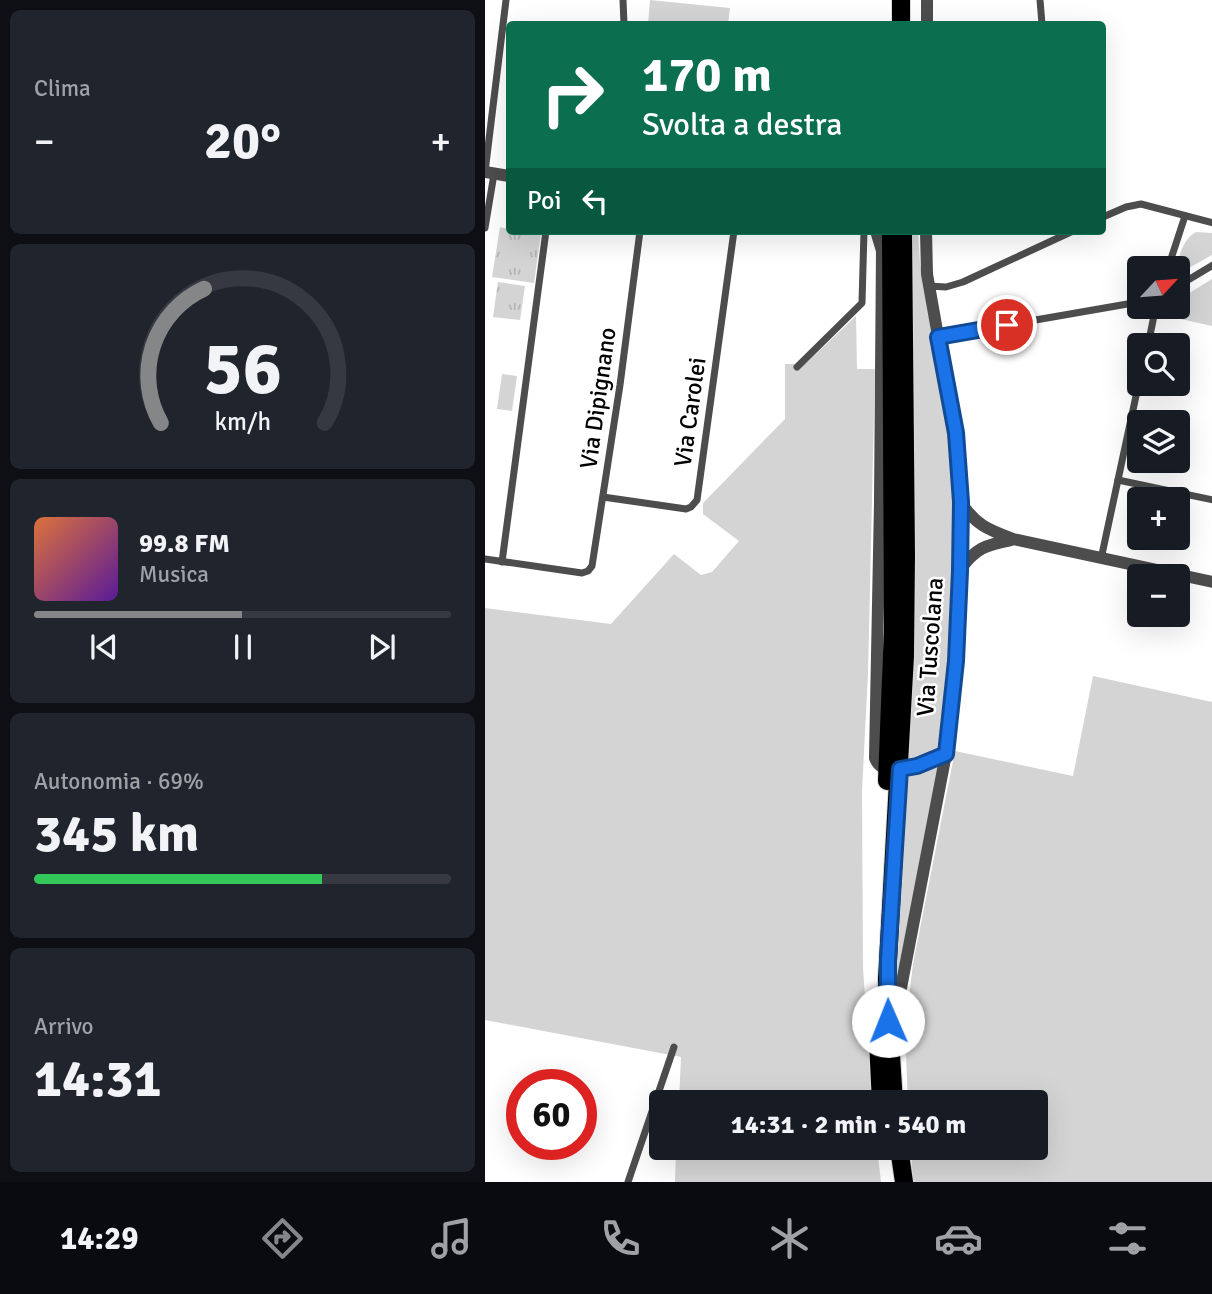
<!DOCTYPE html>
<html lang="it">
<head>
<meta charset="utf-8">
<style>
  :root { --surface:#171b24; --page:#20242c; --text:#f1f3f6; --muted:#9ea1a6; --line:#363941; --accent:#858687 }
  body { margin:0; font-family:Signika,sans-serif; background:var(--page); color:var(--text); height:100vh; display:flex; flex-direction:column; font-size:26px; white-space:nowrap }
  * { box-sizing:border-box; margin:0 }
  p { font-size:23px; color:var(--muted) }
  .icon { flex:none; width:38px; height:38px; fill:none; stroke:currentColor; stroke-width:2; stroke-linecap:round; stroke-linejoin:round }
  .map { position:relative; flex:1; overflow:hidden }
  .side { display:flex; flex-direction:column; gap:10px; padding:10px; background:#0d0f14; width:485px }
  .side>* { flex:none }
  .top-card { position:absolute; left:21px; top:21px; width:600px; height:214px; border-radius:7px; box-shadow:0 7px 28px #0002; background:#0b6e4f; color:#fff; overflow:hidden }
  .needle { width:46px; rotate:64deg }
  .controls { position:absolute; left:642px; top:256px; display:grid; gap:14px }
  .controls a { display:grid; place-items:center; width:63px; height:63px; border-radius:7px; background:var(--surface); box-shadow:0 7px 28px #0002; font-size:35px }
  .speed { position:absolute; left:21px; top:1069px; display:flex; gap:14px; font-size:35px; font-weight:700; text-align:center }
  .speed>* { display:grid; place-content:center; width:91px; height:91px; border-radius:50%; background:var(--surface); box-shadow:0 7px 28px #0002; line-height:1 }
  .speed .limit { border:10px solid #d22; background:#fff; color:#111 }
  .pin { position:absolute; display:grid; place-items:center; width:60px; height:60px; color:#fff; margin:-30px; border:4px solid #fff; border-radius:50%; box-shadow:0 2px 7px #0007 }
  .me { position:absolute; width:77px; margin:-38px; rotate:359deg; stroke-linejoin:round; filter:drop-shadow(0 0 5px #0008) }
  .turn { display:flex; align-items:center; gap:24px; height:147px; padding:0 21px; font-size:32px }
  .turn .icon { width:91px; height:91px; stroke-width:2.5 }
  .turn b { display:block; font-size:49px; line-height:60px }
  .then { display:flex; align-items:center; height:66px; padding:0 21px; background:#0003; gap:14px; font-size:26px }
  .big { font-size:52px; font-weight:800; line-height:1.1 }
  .side .widget { flex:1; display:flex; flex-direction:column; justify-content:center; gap:10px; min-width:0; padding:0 24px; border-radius:10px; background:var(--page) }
  .side .dial { align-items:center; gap:0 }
  .dial svg { height:182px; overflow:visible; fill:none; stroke:var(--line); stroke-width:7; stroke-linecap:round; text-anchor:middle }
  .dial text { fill:var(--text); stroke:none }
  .song { display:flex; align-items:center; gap:21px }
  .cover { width:84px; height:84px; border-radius:10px; background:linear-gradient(135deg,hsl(20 70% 55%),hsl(270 70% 35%)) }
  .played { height:7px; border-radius:4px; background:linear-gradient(90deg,var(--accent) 50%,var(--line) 50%) }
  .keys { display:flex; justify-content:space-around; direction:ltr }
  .heat { display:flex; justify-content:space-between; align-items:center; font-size:38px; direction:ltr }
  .charge { height:10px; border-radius:5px; background:linear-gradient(90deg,#34c759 69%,var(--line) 0) }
  .trip { position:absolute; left:164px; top:1090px; width:399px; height:70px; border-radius:7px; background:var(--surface); box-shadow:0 7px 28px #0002; font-weight:800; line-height:70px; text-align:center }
  .menu { display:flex; height:112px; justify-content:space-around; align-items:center; background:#090b0e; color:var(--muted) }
  .menu .icon { width:49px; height:49px }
  .menu .on { color:var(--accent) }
  .menu b { font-size:32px; color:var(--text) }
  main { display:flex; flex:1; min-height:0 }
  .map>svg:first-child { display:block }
  .grass { fill:#d4d4d4 }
  .park { fill:url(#park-tufts) }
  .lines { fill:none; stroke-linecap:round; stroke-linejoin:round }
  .primary-casing { stroke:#dbdbdb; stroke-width:20 }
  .minor { stroke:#4d4d4d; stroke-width:7 }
  .tertiary { stroke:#4d4d4d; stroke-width:12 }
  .primary { stroke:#000; stroke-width:18 }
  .route-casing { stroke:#114b97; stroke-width:18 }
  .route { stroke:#1a73e8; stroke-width:12 }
  .labels { text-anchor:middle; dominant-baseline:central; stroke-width:5; stroke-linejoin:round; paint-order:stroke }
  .street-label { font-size:24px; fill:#000; stroke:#fff }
</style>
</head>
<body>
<main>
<section class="side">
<div class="widget"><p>Clima</p>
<div class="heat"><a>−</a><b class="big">20°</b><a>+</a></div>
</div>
<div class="widget dial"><svg viewBox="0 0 100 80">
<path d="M14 69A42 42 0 1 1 86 69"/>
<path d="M14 69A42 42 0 0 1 33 10" stroke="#858687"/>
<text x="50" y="56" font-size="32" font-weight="700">56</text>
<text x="50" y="72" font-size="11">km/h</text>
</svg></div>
<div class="widget">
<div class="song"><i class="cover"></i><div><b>99.8 FM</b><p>Musica</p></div></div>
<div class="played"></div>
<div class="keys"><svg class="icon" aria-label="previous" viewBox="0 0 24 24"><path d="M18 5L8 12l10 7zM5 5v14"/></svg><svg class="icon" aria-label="pause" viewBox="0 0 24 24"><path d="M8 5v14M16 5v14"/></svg><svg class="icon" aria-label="next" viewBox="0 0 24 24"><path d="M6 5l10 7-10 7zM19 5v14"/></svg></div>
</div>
<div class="widget"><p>Autonomia · 69%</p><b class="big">345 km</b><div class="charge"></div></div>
<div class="widget"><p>Arrivo</p><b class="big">14:31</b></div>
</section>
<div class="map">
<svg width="728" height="1182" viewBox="0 0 728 1182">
  <defs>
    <pattern id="park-tufts" width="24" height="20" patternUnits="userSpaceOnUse" patternTransform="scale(1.75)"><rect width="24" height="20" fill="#d4d4d4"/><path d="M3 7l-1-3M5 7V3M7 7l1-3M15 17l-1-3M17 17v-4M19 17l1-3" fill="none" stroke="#b4b4b4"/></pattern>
  </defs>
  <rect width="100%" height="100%" fill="#fff"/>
  <g class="grass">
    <path d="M165 0 245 8 243 24H163Z"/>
    <path d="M423 231H433L435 263 469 467 471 540 467 633 456 746 451 752 427 761 423 759Z"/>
    <path d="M711 232 727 233V255L693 274V268H691C695 254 698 239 711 232Z"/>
    <path d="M727 279V326L678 315 679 309 683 306H693V300Z"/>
    <path d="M371 316 372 369H390L383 673 377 791 378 968 387 1102H194L196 1057 0 1020V608L126 624 189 554 216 575 227 572 254 541 218 514V503L300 419V364H320Z"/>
    <path d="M17 374 32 376 27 411 12 409Z"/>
    <path d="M608 676 727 702V1182H428L426 1148H551V1102H423L420 1030 428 964 470 751 588 776Z"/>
    <path d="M454 764 410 991 421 775Z"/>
    <path d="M191 1148H392L396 1182H190Z"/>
  </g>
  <g class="park">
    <path d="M15 227 24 229V231H37L56 234 49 283 7 277Z"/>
    <path d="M13 282 40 286 35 320 8 317Z"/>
  </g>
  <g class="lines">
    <defs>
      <g id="primary">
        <path d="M416 0V24"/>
        <path d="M402 781 408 627 406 231"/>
        <path d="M391 1001 396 1102"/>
        <path d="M409 1102 403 1009 402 979 420 656 421 555 418 231"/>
        <path d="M414 1148 419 1182"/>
      </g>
    </defs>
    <use href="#primary" class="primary-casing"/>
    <g class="minor">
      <path d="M138 0 139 24"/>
      <path d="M555 0 557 24"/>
      <path d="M0 172 21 0"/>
      <path d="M618 217 641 207 656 204 728 223"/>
      <path d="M0 228 9 174"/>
      <path d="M683 268 700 216"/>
      <path d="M444 286 461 287 478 282 588 231"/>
      <path d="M693 286 728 265"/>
      <path d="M453 337 654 302"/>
      <path d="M663 345 671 306"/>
      <path d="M312 367 377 303 379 231"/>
      <path d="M633 480 728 500"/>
      <path d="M118 497 201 509 206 507 212 500 249 231"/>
      <path d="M0 559 97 573 103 571 107 566 135 385 155 231"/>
      <path d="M616 559 654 382"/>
      <path d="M17 562 61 231"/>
      <path d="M143 1182 189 1047"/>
    </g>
    <g class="tertiary">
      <path d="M442 24V0"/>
      <path d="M0 172 24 176"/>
      <path d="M391 231 398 254"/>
      <path d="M397 249 395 502 390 758C399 783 445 761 461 754"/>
      <path d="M476 502C490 525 504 530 528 539L728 582"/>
      <path d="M475 570C490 548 501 545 526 540"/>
      <path d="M410 1030 415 993 461 754 471 661 475 571 476 502 473 449 442 274 441 231"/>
    </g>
    <use href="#primary" class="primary"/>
  </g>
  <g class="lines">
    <defs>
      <path id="route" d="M403 1021V960L415 769 432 766 461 754 471 661 475 571 476 502 471 433 453 337 522 325"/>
    </defs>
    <use href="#route" class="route-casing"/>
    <use href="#route" class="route"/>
  </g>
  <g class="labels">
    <g class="street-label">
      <text transform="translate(113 398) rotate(-82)">Via Dipignano</text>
      <text transform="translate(205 412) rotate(-82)">Via Carolei</text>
      <text transform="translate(445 647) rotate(-86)">Via Tuscolana</text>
    </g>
  </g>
</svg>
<div class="controls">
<a><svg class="needle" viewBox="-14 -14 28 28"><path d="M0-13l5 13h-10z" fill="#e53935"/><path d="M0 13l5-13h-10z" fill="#9ea1a6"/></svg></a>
<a><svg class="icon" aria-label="search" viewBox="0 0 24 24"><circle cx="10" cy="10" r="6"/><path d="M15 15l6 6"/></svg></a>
<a><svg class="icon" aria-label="layers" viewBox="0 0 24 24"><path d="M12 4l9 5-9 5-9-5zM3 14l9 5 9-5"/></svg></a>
<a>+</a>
<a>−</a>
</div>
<div class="speed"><div class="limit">60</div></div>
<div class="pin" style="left:522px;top:325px;background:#d93025"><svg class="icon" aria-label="arrive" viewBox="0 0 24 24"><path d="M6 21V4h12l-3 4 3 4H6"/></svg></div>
<svg class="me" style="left:403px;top:1021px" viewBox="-20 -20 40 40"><circle r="19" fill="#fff"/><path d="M0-13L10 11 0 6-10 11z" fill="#1a73e8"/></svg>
<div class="trip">14:31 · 2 min · 540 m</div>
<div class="top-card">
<div class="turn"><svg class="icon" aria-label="right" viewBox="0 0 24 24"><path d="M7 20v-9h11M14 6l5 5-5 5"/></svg><div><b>170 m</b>Svolta a destra</div></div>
<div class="then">Poi<svg class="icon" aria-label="left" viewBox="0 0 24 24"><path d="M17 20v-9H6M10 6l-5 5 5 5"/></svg></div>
</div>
</div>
</main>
<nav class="menu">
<b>14:29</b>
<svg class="icon on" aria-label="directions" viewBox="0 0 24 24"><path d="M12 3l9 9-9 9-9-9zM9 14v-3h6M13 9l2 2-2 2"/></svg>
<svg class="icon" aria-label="music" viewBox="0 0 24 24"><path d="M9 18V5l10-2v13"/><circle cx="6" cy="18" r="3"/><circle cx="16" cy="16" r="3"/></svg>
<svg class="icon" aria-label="phone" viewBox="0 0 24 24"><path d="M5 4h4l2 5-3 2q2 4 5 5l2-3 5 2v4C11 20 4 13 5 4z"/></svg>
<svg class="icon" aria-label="climate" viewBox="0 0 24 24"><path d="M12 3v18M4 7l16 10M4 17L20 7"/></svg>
<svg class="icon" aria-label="car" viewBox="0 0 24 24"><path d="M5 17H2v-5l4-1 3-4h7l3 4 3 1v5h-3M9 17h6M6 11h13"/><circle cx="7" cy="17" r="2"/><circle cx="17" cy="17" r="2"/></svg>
<svg class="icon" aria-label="filters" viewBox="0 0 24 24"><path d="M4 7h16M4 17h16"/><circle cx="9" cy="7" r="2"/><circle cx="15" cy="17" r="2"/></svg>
</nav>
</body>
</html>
